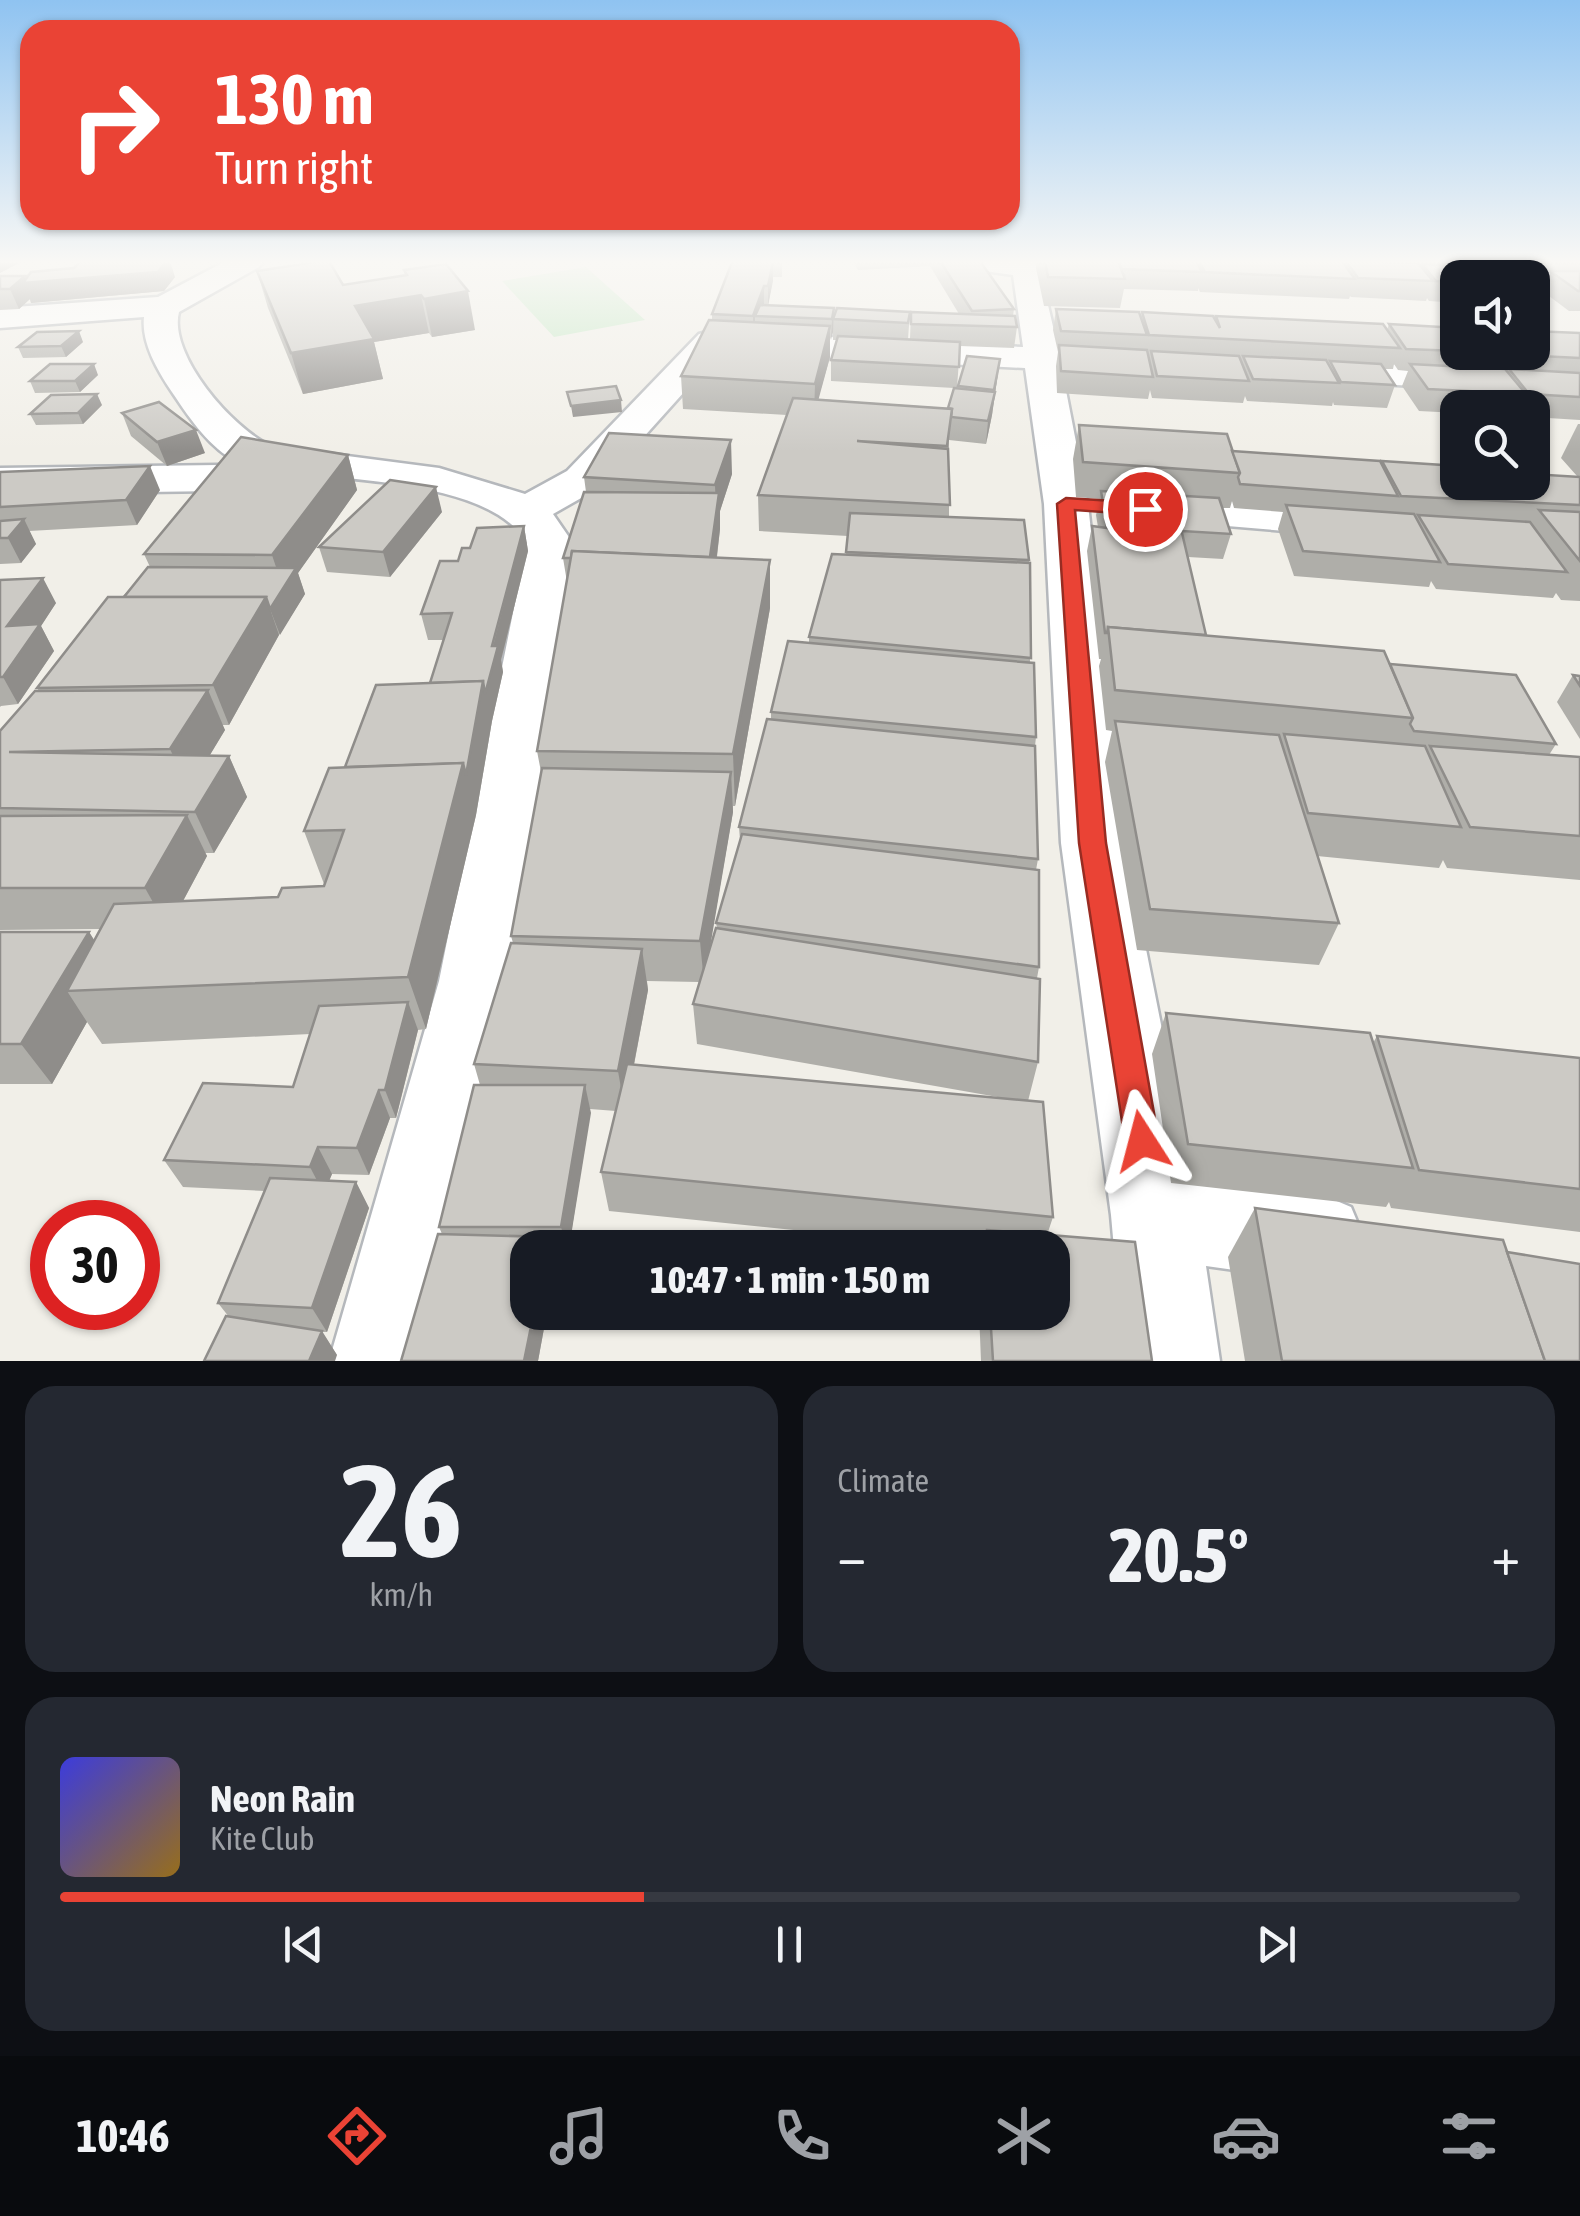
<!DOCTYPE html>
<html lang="en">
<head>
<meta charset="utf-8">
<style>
  :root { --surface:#171b24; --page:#242831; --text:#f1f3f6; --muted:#9ea1a6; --line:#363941; --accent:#ea4335 }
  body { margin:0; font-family:"Asap Condensed",sans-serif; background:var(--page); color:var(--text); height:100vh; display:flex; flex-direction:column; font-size:38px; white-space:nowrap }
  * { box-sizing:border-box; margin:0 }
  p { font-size:32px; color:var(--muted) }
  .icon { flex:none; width:55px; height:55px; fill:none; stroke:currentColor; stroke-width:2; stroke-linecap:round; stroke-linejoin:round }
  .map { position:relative; height:1361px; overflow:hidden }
  .panel { display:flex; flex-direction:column; gap:25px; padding:25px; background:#0d0f14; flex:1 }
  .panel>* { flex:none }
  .banner { position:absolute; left:20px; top:20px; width:1000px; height:210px; border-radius:30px; box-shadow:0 2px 8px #0004; background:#ea4335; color:#fff; overflow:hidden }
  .fabs { position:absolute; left:1440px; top:260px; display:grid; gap:20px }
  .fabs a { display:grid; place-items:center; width:110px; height:110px; border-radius:20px; background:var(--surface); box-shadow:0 2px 8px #0004; font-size:50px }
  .speed { position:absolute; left:30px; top:1200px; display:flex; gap:20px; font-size:50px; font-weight:700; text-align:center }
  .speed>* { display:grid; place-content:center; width:130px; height:130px; border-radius:50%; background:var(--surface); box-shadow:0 2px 8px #0004; line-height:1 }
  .speed .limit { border:15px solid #d22; background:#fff; color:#111 }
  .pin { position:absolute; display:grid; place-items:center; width:85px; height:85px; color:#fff; margin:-42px; border:5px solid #fff; border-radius:50%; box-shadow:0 2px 10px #0007 }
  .me { position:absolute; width:110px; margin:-55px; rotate:351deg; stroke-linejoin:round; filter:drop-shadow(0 0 8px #0008) }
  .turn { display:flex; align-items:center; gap:35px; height:210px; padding:0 30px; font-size:45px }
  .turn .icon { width:130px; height:130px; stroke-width:2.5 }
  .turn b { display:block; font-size:70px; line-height:85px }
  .big { font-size:75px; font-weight:800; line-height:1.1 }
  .panel .tile { flex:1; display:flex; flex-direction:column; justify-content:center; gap:15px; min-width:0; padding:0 35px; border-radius:30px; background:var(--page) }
  .panel .dial { align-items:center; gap:0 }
  .dial b { font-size:130px; line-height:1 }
  .song { display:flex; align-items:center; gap:30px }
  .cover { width:120px; height:120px; border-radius:15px; background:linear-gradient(135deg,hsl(240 70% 55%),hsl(40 70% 35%)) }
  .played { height:10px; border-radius:5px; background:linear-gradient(90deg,var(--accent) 40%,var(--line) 40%) }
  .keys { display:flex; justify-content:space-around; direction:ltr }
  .heat { display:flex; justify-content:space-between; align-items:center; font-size:55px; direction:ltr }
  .panel .tiles { flex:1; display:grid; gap:25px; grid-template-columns:1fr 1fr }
  .tile:last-child { grid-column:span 2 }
  .trip { position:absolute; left:510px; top:1230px; width:560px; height:100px; border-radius:30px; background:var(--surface); box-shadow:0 2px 8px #0004; font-weight:800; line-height:100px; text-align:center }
  .tab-bar { display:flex; height:160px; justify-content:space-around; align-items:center; background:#090b0e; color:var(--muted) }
  .tab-bar .icon { width:70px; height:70px }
  .tab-bar .current { color:var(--accent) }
  .tab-bar b { font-size:45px; color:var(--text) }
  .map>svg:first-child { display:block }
  .green { fill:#c5e8c5 }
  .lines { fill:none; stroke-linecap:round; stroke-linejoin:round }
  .minor-casing { stroke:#b5b8bc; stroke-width:5 }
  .minor { fill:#fff; fill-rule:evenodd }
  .wall { fill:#afaea9; fill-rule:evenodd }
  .shaded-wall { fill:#8f8d8a }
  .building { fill:#cccac5; stroke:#8f8d8a; stroke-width:2.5 }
  .route { fill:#ea4335; stroke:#982c22; stroke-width:2.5 }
</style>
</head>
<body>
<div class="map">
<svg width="1580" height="1361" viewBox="0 0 1580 1361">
  <rect width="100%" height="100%" fill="#f1efe8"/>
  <path class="green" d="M586 267 645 320 554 337 502 281Z"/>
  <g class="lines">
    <defs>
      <g id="minor">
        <path d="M226 261H264L259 267 179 312C168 355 233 429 271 446L439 468 525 494 567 471 699 334 711 331 1023 347 1013 275 956 267 951 261 1038 262 1058 348 1089 352 1094 360 1089 368 1062 370 1088 504 1125 843 1191 1176 1320 1194 1351 1207 1364 1238 1351 1269 1320 1282 1206 1266 1220 1361H1124L1111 1215 1061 843 1044 504 1025 368 720 352 597 489 553 514 573 543 513 981 425 1361H329L439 981 527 543C493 483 359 481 297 473 278 471 255 471 237 462 210 448 190 419 174 395 159 373 141 344 144 317L0 328V308L158 297Z"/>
        <path d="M1532 273 1580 275V293L1532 291V278H1520Z"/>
        <path d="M1317 361 1580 373V395L1304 380 1299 372 1304 364Z"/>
        <path d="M218 465 233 469 239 478 233 487 218 491 0 494V468Z"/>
        <path d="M1148 496 1357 509 1373 513 1380 523 1373 533 1357 537 1132 518 1126 509 1132 500Z"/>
      </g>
    </defs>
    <use href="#minor" class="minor-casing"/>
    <use href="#minor" class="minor"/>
  </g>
  <g class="wall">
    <path d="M782 261V277H773L768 305 834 316 910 312 908 339H910L911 312 959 314 930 266 858 270 853 261H980L1014 309 1013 316 1017 327 1014 348 960 346 957 388 967 356 1000 359 992 415 986 444 949 440V517L1029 560 1030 663 1036 737 1035 746 1038 859 1036 870 1039 967 1037 978 1038 1062 1028 1101 1053 1217 1047 1235 1152 1361H981L979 1312H1052V1248H969L609 1211 601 1172 616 1111 590 1109 569 1248H528V1312H547L538 1361 442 1234 439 1227 480 1085 474 1064 513 943 511 936 541 772 537 751 567 582 563 558 586 492 584 477 732 474 720 511V529L717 557 770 608 735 806H733V812L709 949 717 928 716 923 740 840 739 827 771 719V712L809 643V637L846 554 848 536 759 531 758 495 787 415 683 409 681 376 712 320V314L732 262ZM833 332V340H837L831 360V381L954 388 948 408 818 399 830 357V340ZM647 981 699 982 693 1004 697 1044 1009 1099 634 1065 648 990Z"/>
    <path d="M1037 261 1393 262 1529 261 1524 275 1458 278V303L1429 301 1427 298 1426 301 1351 297 1350 296 1349 299 1200 292 1198 288V291L1124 289 1120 308 1044 306 1036 268Z"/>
    <path d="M1539 261H1580V311H1569L1541 290 1550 271H1553Z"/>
    <path d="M404 270 475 330 432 337 429 333 374 342 383 379 303 394 268 308 257 271 343 285 405 276Z"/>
    <path d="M0 276 26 278 175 277 164 291 31 303 30 299 19 309 0 310Z"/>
    <path d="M1056 309 1141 317 1142 312 1215 319 1216 316 1387 330 1389 324 1458 328V352H1532L1580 333V420L1532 417V408H1458V413L1419 411 1402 386 1408 371 1398 370 1394 364 1393 369H1385L1395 385 1387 408 1334 405 1333 402 1332 406 1247 401 1245 396 1243 403 1152 398 1150 390 1148 399 1057 393 1056 366 1058 352 1053 330Z"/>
    <path d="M83 342 66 357 23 358 18 347Z"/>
    <path d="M98 375 80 392 35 393 30 381Z"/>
    <path d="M102 405 83 424 36 425 30 414Z"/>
    <path d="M122 413 205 453 167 466 131 436Z"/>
    <path d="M1578 424H1580V601L1561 600 1556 593 1553 598 1436 589 1431 581 1429 587 1294 576 1278 529 1283 512 1234 508 1232 501 1230 508H1222L1231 534 1223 559 1188 557 1206 635 1390 664 1556 744 1549 755 1580 757V880L1447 868 1443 860 1439 868 1317 856 1339 923 1319 965 1137 950 1105 762 1112 731 1106 730 1099 666 1101 659H1099L1087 551 1092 526 1098 527 1096 515 1100 499 1076 497 1073 459 1079 425 1232 451 1381 463 1382 461 1458 482 1577 476 1561 458Z"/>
    <path d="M348 455 357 490 298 573 305 594 279 635 229 725H222L225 730 209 756H229L247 797 214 853H205L207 856 183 901 278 897 324 886V884L304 831 345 767 430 683 444 640H428L421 614 458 561 470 548 524 526 528 551 501 660 503 672 492 721 476 815 426 1029 418 1030 396 1118H390L369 1175 332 1174 329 1180 356 1182 369 1208 327 1332H322L337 1355 229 1317 218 1303 265 1191 183 1187 164 1160 293 1087 310 1034 102 1044 87 1022 52 1084H0V932H89L94 940 100 929 0 930V731L39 691 37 688 150 567 144 554Z"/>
    <path d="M0 472 160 490 137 525 29 531 36 544 21 563 0 564Z"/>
    <path d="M442 512 390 577 327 572 319 547Z"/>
    <path d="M0 580 56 603 41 626 54 651 18 704 1 706 0 707Z"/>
    <path d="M1573 675 1580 676V739L1557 702Z"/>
    <path d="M1166 1013 1373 1043 1377 1036 1580 1058V1232L1391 1208 1389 1202 1386 1207 1171 1183 1152 1054Z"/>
    <path d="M1255 1208 1507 1252 1580 1361H1245L1228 1257Z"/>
  </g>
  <g class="shaded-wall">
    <path d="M0 261H23L0 273Z"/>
    <path d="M170 261 175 277 164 291 31 303 30 299 19 309 10 289 25 276 28 283Z"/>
    <path d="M773 262V281L768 306V286Z"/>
    <path d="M764 286V306L755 316V331L753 336V316Z"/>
    <path d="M468 291 475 330 432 337 424 299Z"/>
    <path d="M421 295 429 333 374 342 383 379 303 394 291 353 355 306Z"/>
    <path d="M834 308 833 332 831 340 832 319Z"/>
    <path d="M830 326V357L814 416 815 384Z"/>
    <path d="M79 331 83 342 66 357 61 346Z"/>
    <path d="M1000 359 992 415 986 444 988 421Z"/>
    <path d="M94 364 98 375 80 392 75 381Z"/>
    <path d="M97 394 102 405 83 424 78 413Z"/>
    <path d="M621 400 622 412 573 417 571 406Z"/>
    <path d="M196 430 205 453 167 466 157 442Z"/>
    <path d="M731 440 732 474 720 511V529L712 596 710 559 716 513 715 485Z"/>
    <path d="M348 455 357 490 298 573 305 594 280 635 270 609 283 588 272 555Z"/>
    <path d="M150 466 160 490 137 525 126 500Z"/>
    <path d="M436 487 442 512 390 577 383 552Z"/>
    <path d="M24 519 36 544 21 563 8 538Z"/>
    <path d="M524 526 528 551 501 660 503 672 492 721 476 815 426 1029 408 977Z"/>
    <path d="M770 560V608L735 806 733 754Z"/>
    <path d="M43 578 56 603 41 626 54 651 18 704 3 677 7 626Z"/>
    <path d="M266 597 279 635 229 725 213 685Z"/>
    <path d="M208 690 225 730 189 790 170 749Z"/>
    <path d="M229 756 247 797 214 853 195 812Z"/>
    <path d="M731 772 733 812 704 983 700 941Z"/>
    <path d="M187 815 207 856 168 929 145 888Z"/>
    <path d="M89 932 115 973 67 991 87 1022 52 1084 21 1044Z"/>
    <path d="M642 949 648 990 625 1111 618 1071Z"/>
    <path d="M408 1002 418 1030 396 1118 385 1090Z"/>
    <path d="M585 1085 591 1113 569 1248H567L561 1227Z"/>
    <path d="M379 1090 390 1118 369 1175 357 1148Z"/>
    <path d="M318 1147 332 1174 324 1194 310 1167Z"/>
    <path d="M356 1182 369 1208 327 1332 312 1308Z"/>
    <path d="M534 1312H547L538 1361H524Z"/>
    <path d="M322 1331 337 1355 335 1361H309Z"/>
  </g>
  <g class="building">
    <path d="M81 261H166L158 272 23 283 31 272 74 268Z"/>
    <path d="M322 261H329L343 285 407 275 404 270 446 264 468 291 424 299 421 295 355 306 374 339 291 353 257 271Z"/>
    <path d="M940 261H980L1014 309 972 311Z"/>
    <path d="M1045 261H1118L1125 279 1048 277Z"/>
    <path d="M1118 261H1196L1202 272 1122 269Z"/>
    <path d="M1199 261H1342L1355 279 1205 272Z"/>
    <path d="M1346 261 1418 263 1433 281 1358 278Z"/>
    <path d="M732 262H773L768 286H764L753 316 712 314Z"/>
    <path d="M1422 264 1505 268 1515 278H1458V283L1436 281Z"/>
    <path d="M1550 271H1580V291H1578Z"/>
    <path d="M0 276H25L10 289H0Z"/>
    <path d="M760 305 834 308 832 319 755 316Z"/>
    <path d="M837 308 910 312 908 323 833 319Z"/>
    <path d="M1056 309 1139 312 1147 335 1061 331Z"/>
    <path d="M911 312 1015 316 1017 327 911 324Z"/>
    <path d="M1142 312 1213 316 1220 328 1216 316 1383 324 1400 348 1149 335Z"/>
    <path d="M709 320 830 326 815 384 681 376Z"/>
    <path d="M1389 324 1458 328V351L1406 349Z"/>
    <path d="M79 331 61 346 18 347 37 332Z"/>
    <path d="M1532 331 1580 333V358L1501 354 1499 352H1532Z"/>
    <path d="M838 336 960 342 959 367 831 360Z"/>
    <path d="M1059 345 1147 350 1153 377 1061 371Z"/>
    <path d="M1151 351 1239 356 1249 381 1157 376Z"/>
    <path d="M967 356 1000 359 994 390 958 386Z"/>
    <path d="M1243 356 1326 360 1339 383 1253 379Z"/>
    <path d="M1330 361 1381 364 1395 385 1341 382Z"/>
    <path d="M50 364H94L75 381H30Z"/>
    <path d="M1410 364 1505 369 1526 394 1428 389Z"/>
    <path d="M1509 369 1580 373V397L1529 394Z"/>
    <path d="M616 386 621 400 571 406 567 392Z"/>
    <path d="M954 388 995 392 988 421 951 417 952 409 948 408Z"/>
    <path d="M97 394 78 413 30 414 51 395Z"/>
    <path d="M793 398 952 409 947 446 857 441 948 449 950 505 758 495Z"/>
    <path d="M159 402 196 430 157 442 122 413Z"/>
    <path d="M1079 425 1227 434 1240 473 1083 462Z"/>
    <path d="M609 433 731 440 715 485 584 477Z"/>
    <path d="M241 437 348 455 272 555 144 554Z"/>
    <path d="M1232 451 1380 461 1398 496 1240 484 1238 477 1240 473Z"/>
    <path d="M1382 461 1458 466V482H1532V474L1580 477V505L1401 496Z"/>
    <path d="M150 466 126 500 0 507V472Z"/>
    <path d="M390 480 436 487 383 552 319 547Z"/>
    <path d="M1101 491 1219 498 1231 534 1132 528 1182 533 1206 635 1108 627 1107 633H1105L1092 526 1107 528Z"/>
    <path d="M584 492 719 493 710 557 572 551 571 558H563Z"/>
    <path d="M1286 505 1414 514 1440 562 1303 551Z"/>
    <path d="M1539 510 1580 512V561Z"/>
    <path d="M850 513 1024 520 1029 560 846 552Z"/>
    <path d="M1418 515 1530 522 1567 572 1448 564Z"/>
    <path d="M24 519 8 538H0V521Z"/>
    <path d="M524 526 492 646H498L485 694 483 681 430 683 452 613 421 614 440 561H458L462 548H470L477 528Z"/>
    <path d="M572 551 770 560 733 754 537 751Z"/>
    <path d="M832 554 1030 563 1031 658 809 637Z"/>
    <path d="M148 567 296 568 270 609 266 597H124Z"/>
    <path d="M43 578 7 626 40 624 3 677H0V580Z"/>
    <path d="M108 597H266L213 685 37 688Z"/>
    <path d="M1108 627 1384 651 1413 718 1115 690Z"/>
    <path d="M788 641 1034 663 1036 737 771 712Z"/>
    <path d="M1390 664 1516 675 1556 744 1414 731 1410 724 1413 718Z"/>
    <path d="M1573 675 1580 676V686Z"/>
    <path d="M483 681 466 775 463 763 345 767 376 685Z"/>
    <path d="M208 690 170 749 9 752 229 756 195 812 0 808V731L35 691Z"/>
    <path d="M767 719 1035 746 1038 859 739 827Z"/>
    <path d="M1115 721 1279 735 1339 923 1150 909Z"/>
    <path d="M1284 734 1425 746 1461 827 1308 813Z"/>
    <path d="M1430 746 1580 757V836L1470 827Z"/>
    <path d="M463 763 408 977 67 991 114 904 278 897 282 888 324 886 344 830 304 831 329 768Z"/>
    <path d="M542 768 731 772 700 941 511 936Z"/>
    <path d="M187 815 145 888H0V816Z"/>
    <path d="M742 834 1039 870V967L716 923Z"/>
    <path d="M716 928 1040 979 1038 1062 693 1004Z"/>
    <path d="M0 932H89L21 1044H0Z"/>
    <path d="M511 943 642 949 618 1071 474 1064Z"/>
    <path d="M408 1002 385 1090H379L357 1148 318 1147 310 1167 164 1160 203 1083 293 1087 319 1006Z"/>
    <path d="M1166 1013 1370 1033 1413 1168 1188 1144Z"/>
    <path d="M1377 1036 1580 1058V1189L1419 1170Z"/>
    <path d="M627 1064 1043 1102 1053 1217 601 1172Z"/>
    <path d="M474 1085H585L561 1227H439Z"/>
    <path d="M270 1178 356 1182 312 1308 218 1303Z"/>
    <path d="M1255 1208 1503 1240 1545 1361H1282Z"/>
    <path d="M987 1230 1135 1242 1152 1361H993L990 1312H1052V1248H987Z"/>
    <path d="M438 1234 550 1237 547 1248H528V1312H534L524 1361H401Z"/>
    <path d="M1507 1252 1580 1264V1361H1545Z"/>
    <path d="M226 1316 322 1331 309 1361H204Z"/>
  </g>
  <linearGradient id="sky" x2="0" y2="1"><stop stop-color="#8fc3f1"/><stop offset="0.58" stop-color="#f9f8f5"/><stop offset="1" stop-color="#f9f8f5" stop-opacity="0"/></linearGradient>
  <rect width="1580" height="452" fill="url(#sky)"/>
  <path class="route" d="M1066 498 1145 503 1154 509 1145 515 1075 510 1106 843 1159 1141 1154 1152 1142 1157 1130 1152 1125 1141 1079 843 1057 504Z"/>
</svg>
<div class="fabs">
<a><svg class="icon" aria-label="sound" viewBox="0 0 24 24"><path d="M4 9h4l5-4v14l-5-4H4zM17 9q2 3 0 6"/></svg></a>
<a><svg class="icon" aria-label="search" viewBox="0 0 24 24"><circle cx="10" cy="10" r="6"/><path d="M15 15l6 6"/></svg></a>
</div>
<div class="speed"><div class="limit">30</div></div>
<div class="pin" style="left:1145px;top:509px;background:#d93025"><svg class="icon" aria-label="arrive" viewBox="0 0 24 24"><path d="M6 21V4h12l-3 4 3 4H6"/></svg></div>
<svg class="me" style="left:1142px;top:1141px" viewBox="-20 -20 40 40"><path d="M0-17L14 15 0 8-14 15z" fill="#ea4335" stroke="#fff" stroke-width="4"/></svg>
<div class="trip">10:47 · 1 min · 150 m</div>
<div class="banner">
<div class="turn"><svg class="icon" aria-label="right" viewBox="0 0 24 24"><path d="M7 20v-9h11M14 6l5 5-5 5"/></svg><div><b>130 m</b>Turn right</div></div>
</div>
</div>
<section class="panel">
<div class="tiles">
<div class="tile dial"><b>26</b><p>km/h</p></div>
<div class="tile"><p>Climate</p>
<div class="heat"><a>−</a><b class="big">20.5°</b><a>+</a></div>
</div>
<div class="tile">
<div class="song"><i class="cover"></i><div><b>Neon Rain</b><p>Kite Club</p></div></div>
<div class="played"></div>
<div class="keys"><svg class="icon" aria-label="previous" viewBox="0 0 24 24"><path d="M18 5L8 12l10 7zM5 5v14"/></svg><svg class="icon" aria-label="pause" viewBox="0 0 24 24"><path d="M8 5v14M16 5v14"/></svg><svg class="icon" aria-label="next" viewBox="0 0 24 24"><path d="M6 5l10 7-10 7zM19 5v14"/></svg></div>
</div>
</div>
</section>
<nav class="tab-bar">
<b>10:46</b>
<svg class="icon current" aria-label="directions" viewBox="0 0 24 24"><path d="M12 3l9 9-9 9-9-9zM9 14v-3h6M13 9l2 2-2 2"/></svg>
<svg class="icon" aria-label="music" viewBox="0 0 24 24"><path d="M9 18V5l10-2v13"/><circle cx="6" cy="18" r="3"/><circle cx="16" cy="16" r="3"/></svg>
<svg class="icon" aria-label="phone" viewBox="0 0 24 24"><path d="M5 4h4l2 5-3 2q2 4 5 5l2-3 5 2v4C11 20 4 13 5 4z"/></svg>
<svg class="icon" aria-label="climate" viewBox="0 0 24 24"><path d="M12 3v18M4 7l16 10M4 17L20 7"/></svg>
<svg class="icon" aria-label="car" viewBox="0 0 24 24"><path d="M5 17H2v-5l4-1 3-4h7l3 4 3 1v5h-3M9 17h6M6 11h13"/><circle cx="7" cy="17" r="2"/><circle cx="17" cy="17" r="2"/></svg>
<svg class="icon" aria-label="filters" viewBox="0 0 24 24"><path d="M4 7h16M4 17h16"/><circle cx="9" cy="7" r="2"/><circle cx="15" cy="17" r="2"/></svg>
</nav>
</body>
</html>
